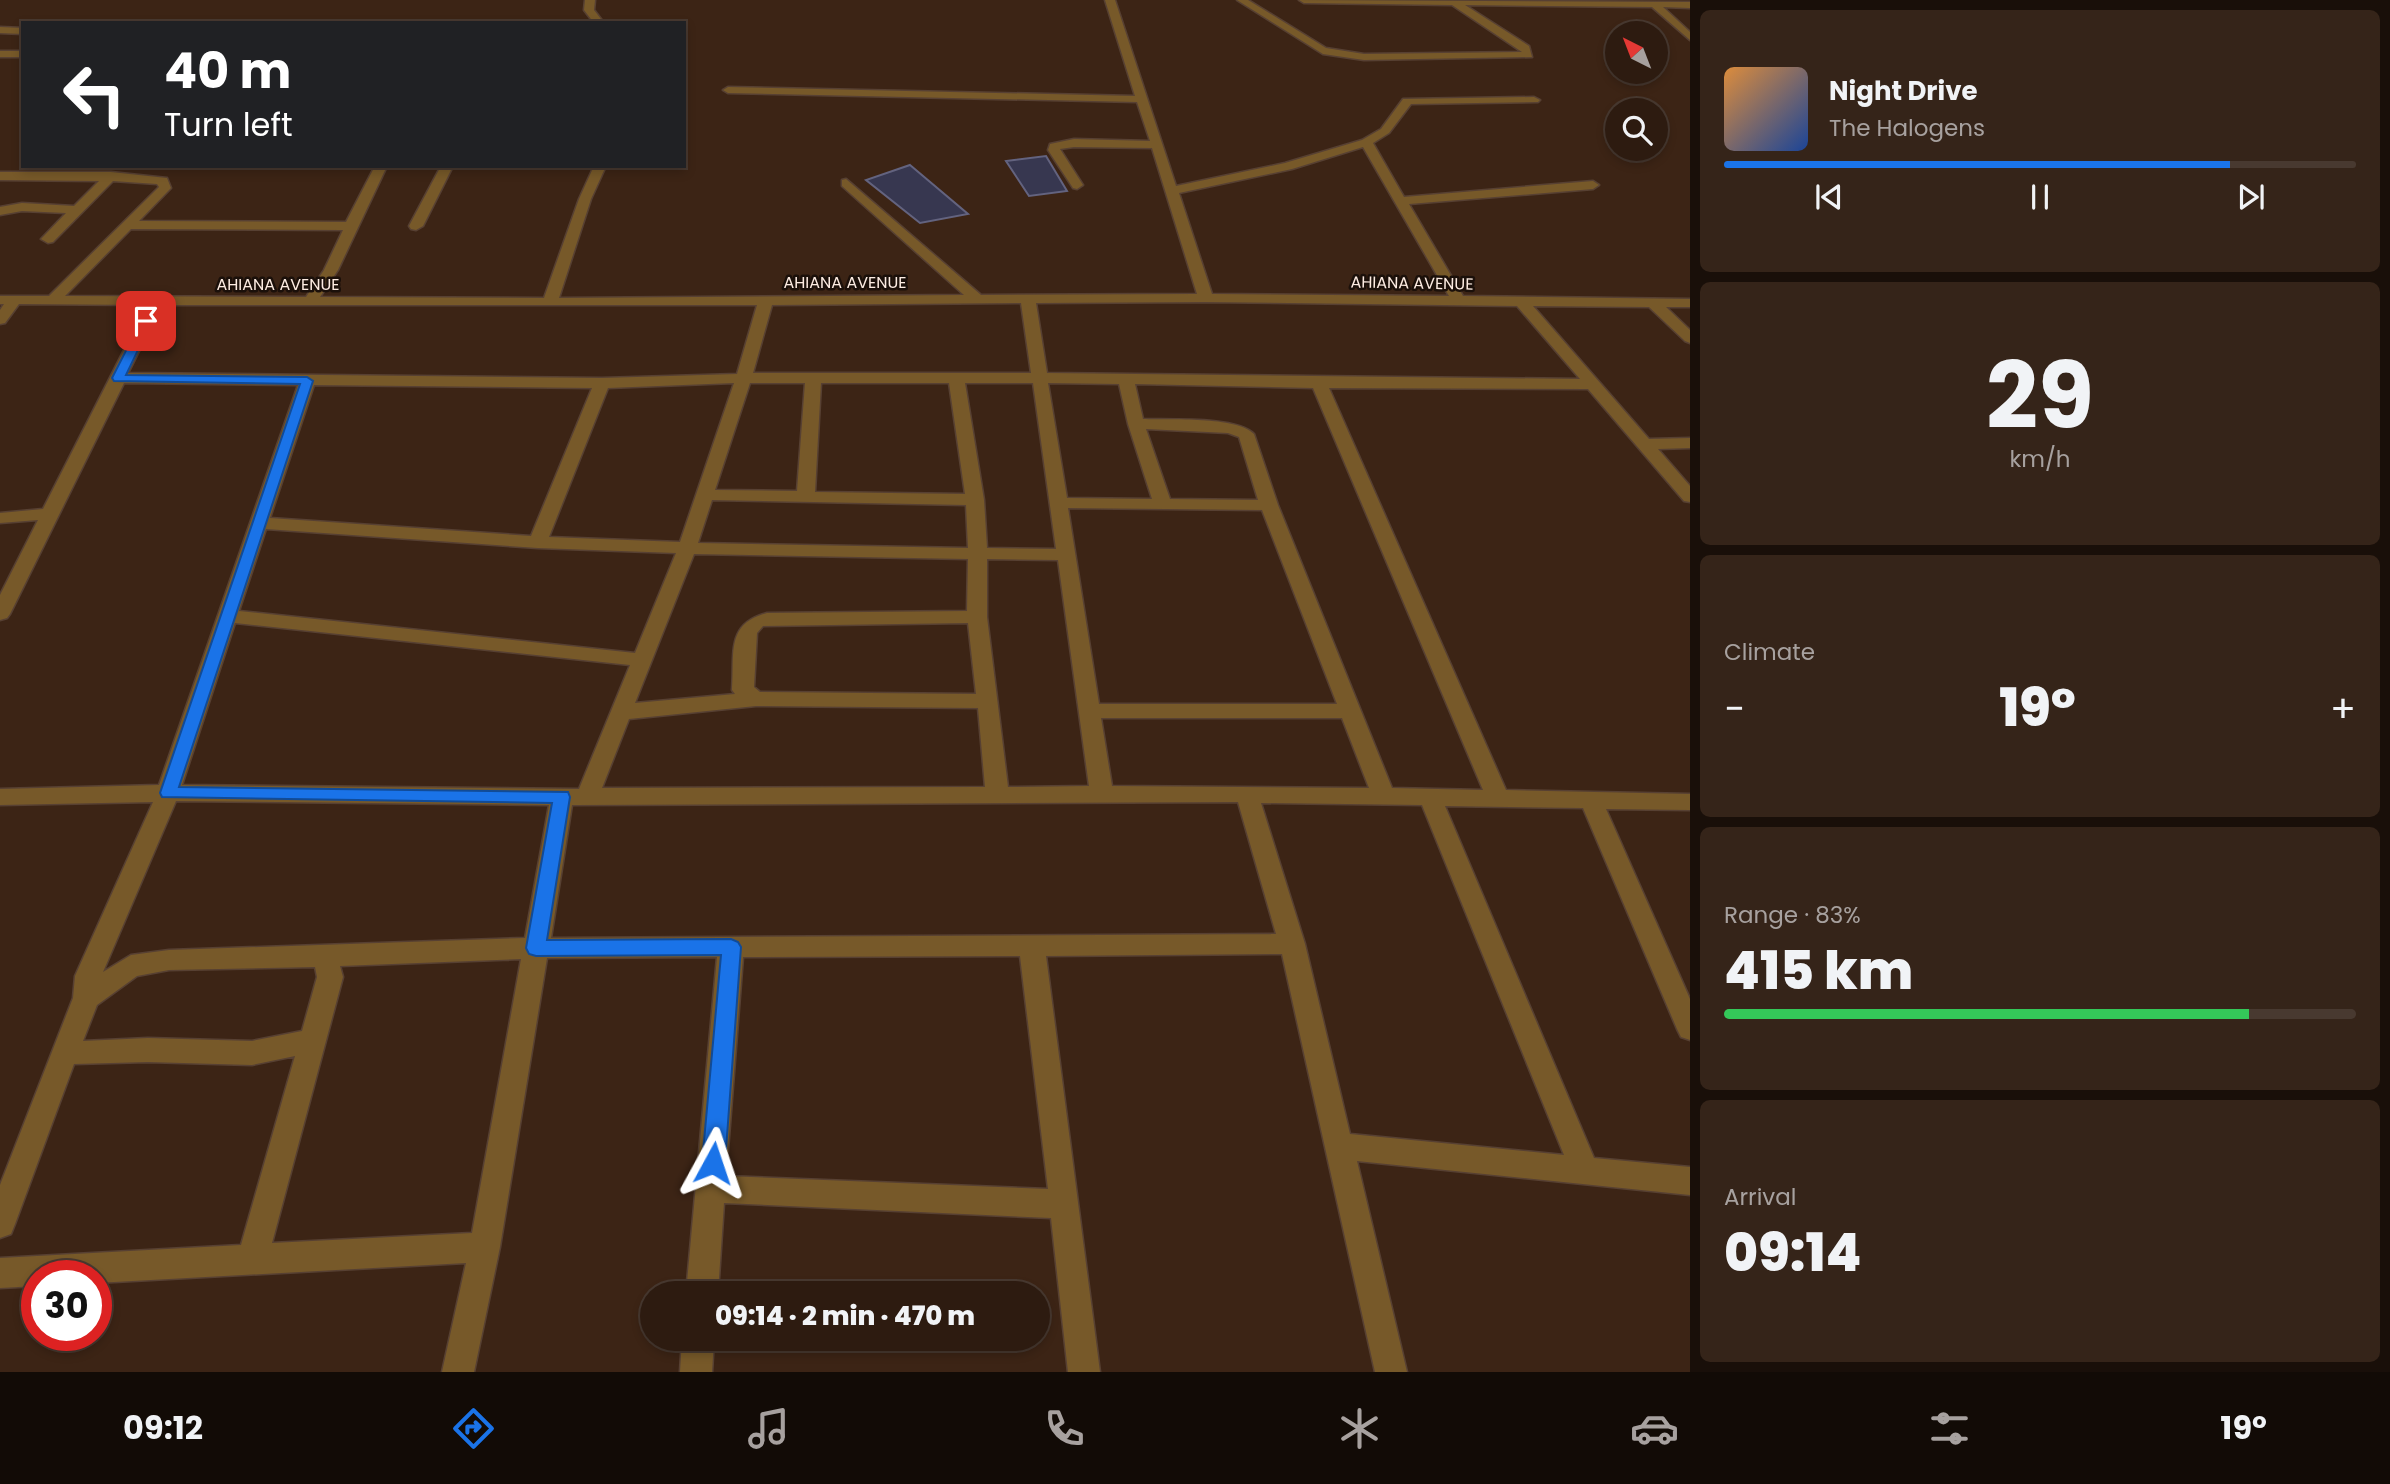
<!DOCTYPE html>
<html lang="en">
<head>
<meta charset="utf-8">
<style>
  :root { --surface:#2d1b10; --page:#352419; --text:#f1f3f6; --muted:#a7a19f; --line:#483930; --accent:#1a73e8 }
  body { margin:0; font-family:Poppins,sans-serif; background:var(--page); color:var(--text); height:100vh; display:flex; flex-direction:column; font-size:26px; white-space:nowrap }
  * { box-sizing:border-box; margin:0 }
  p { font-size:23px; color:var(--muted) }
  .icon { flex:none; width:38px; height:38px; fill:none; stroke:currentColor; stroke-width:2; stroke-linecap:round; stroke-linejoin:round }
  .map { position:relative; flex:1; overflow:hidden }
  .side { display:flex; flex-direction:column; gap:10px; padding:10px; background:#190f09; width:700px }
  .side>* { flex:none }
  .guide { position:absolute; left:21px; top:21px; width:665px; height:147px; border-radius:0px; box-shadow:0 4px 10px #0003,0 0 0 2px var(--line); background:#202124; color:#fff; overflow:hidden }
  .needle { width:46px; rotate:318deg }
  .tools { position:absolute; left:1605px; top:21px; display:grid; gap:14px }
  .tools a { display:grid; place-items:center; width:63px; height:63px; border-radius:50%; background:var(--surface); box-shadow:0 4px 10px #0003,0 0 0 2px var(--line); font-size:35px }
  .speed { position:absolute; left:21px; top:1260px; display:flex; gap:14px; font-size:35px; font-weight:700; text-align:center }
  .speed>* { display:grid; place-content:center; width:91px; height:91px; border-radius:50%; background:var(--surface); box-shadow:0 4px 10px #0003,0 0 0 2px var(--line); line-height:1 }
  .speed .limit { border:10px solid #d22; background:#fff; color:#111 }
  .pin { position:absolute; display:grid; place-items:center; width:60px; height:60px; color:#fff; margin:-30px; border-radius:14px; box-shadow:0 4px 10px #0006 }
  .me { position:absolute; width:77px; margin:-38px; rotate:5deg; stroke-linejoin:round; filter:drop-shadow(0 0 5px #0008) }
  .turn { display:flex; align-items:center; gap:24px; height:147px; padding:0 28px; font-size:32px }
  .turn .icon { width:91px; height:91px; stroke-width:2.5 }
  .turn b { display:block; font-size:49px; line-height:60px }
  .big { font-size:52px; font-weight:800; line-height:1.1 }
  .side .tile { flex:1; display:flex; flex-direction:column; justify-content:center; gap:10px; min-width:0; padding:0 24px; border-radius:10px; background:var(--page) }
  .side .dial { align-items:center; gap:0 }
  .dial b { font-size:91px; line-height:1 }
  .song { display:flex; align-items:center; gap:21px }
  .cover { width:84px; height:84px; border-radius:10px; background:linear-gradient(135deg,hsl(30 70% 55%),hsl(220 70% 35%)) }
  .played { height:7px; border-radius:4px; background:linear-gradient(90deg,var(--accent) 80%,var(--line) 80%) }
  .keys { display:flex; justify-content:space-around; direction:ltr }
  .heat { display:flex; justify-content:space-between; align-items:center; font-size:38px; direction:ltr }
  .charge { height:10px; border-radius:5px; background:linear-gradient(90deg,#34c759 83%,var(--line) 0) }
  .trip { position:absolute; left:640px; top:1281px; width:410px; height:70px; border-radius:35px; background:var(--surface); box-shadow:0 4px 10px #0003,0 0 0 2px var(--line); font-weight:800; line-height:70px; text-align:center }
  .menu { display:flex; height:112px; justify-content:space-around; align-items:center; background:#120b06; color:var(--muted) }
  .menu .icon { width:49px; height:49px }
  .menu .active { color:var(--accent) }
  .menu b { font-size:32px; color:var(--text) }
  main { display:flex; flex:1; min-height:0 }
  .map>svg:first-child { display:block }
  .building { fill:#373750; stroke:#63637f; stroke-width:2 }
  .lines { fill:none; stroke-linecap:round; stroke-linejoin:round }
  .minor-casing { stroke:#574032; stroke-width:3 }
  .minor { fill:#775929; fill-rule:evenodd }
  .route { fill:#1a73e8; stroke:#114b97; stroke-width:2 }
  .labels { text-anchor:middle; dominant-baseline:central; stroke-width:5; stroke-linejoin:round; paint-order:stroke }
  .far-street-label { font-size:16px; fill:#fdece2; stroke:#1b100a }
</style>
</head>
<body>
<main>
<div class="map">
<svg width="1690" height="1372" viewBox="0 0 1690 1372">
  <rect width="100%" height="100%" fill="#3c2415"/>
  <g class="building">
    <path d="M1046 156 1067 191 1029 196 1006 161Z"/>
    <path d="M910 165 968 214 920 223 866 180Z"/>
  </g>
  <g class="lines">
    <defs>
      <g id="minor">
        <path d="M585 0H595L594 10 604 23H594L584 10Z"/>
        <path d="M1105 0H1115L1176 186 1285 163 1362 140 1381 129 1403 99 1534 97 1540 100 1538 102 1411 104 1389 133 1373 143 1404 197 1593 181 1599 185 1593 189 1409 204 1463 296 1690 299V307H1666L1690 330V343L1685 341 1649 307 1533 306 1649 439 1690 438V448L1658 449 1690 486V502L1684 501 1588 389 1329 388 1506 790 1690 794V810L1606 809 1690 999V1040L1681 1037 1677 1029 1583 808 1445 806 1594 1158 1690 1167V1195L1357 1161 1407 1372H1375L1282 954 1046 956 1100 1372H1068L1051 1218 724 1203 718 1293H686L717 957 547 958 500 1247 474 1372H442L466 1263 96 1283V1276H37V1286L0 1288V1258L241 1245 295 1056 252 1065 148 1062 74 1064 15 1224 11 1234 0 1238V1185L73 998 75 976 153 802 0 805V789L159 785 298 385 124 383 10 614 7 618 0 620V595L38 520 0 523V513L43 509 147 305 19 304 5 323 0 324V310L4 304H0V296H49L159 187 157 184 113 181 53 242 48 243 41 239 66 213 22 211 0 215V207L22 203 74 206 99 181 0 180V172H111L167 178 171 188 139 221 346 222 375 166H387L338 270 320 297 544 298 579 199 594 166H606L591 199 559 298 964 295 842 186V180L846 179 981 295 1197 294 1152 148 1074 147 1060 149 1083 185 1077 189 1073 188 1048 150 1050 144 1074 139 1150 141 1137 102 728 93 723 90 728 87 1135 96ZM1363 147 1449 296 1212 294 1179 193 1292 169ZM131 229 343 230 324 270 306 297 65 296ZM1206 302 1517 306 1580 379 1047 373 1036 303ZM1021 303 1031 373H753L772 305ZM162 305H757L737 374 602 378 128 373ZM734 383 680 542 549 537 608 388ZM750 383H805L797 491 715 490ZM821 383H949L965 494 815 492ZM965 383H1033L1056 549 987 548 984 500ZM1048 383 1119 384 1128 424 1152 499 1067 498ZM1135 384 1313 388 1483 790 1392 788 1278 505 1254 434C1237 416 1169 420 1143 419ZM314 385 592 388 531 536 270 518ZM1146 429 1228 433 1239 437 1258 500 1170 499ZM712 500 966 505 968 548 698 543ZM1068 508 1262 510 1337 704H1099ZM266 529 538 548 676 553 635 653 239 611ZM694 554 968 559 967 611 767 613C725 624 735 654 732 690L735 694 635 703ZM987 559 1058 560 1089 786 1008 787 987 617ZM235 623 630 665 579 789 182 785ZM968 623 976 694 760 692 754 687 757 633 763 626ZM756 706 978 708 985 787 602 788 629 719ZM1101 718H1342L1369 788 1112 786ZM176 801 549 805 525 938 169 950 131 955 103 972ZM1238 802 1276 934 551 938 572 805ZM1261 803 1422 805 1564 1155 1350 1134 1305 944ZM1020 956 1048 1189 726 1176 743 957ZM521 959 472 1233 272 1243 343 977 340 966ZM315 967 317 977 302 1031 252 1041 148 1038 83 1041 97 1005 137 976 169 970Z"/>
        <path d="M1237 0H1248L1326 48 1364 54 1522 52 1452 5 1304 3 1299 0 1690 2V8L1663 7 1690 32V40L1652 7 1465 5 1529 46 1532 57 1364 60 1323 54Z"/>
        <path d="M0 27 23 28V34L0 33Z"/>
        <rect x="0" y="51" width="23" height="6"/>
        <path d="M441 166H453L423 226 416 230 411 229 409 226Z"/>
        <path d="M682 1339H714L712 1372H680Z"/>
      </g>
    </defs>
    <use href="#minor" class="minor-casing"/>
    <use href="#minor" class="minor"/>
  </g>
  <path class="route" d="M146 318 152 321 126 375 307 377 313 381 179 787 568 792 570 797 547 940 731 939 738 942 741 947 725 1163 721 1170 713 1173 706 1170 702 1163 721 955 536 956 529 954 526 948 552 803 162 797 160 793 300 384 114 381 112 378 141 321Z"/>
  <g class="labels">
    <g class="far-street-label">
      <text x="845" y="282">AHIANA AVENUE</text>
      <text transform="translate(1412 283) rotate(1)">AHIANA AVENUE</text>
      <text x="278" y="284">AHIANA AVENUE</text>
    </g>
  </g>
</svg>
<div class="tools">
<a><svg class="needle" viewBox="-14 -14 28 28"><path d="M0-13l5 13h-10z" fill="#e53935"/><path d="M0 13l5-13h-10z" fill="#a7a19f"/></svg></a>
<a><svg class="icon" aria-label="search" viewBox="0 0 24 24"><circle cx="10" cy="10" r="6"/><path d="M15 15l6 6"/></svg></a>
</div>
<div class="speed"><div class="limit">30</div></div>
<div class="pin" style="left:146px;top:321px;background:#d93025"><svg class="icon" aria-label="arrive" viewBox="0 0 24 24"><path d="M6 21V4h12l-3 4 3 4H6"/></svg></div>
<svg class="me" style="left:713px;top:1163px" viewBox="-20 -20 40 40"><path d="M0-17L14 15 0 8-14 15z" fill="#1a73e8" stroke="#fff" stroke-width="4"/></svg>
<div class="trip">09:14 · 2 min · 470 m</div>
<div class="guide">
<div class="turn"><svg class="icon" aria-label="left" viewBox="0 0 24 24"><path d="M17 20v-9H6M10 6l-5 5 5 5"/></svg><div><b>40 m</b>Turn left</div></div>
</div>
</div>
<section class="side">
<div class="tile">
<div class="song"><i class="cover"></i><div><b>Night Drive</b><p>The Halogens</p></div></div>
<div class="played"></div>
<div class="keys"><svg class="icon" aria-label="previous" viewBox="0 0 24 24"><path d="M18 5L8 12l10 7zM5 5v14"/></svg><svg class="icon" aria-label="pause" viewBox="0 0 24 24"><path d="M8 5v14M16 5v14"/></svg><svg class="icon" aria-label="next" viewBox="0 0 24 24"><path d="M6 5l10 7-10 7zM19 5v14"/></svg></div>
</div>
<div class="tile dial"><b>29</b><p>km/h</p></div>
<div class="tile"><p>Climate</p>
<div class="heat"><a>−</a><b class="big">19°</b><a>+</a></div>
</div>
<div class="tile"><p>Range · 83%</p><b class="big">415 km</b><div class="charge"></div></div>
<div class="tile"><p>Arrival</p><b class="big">09:14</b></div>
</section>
</main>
<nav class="menu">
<b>09:12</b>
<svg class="icon active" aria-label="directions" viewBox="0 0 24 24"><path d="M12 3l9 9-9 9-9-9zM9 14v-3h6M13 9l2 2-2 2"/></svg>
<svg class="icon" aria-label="music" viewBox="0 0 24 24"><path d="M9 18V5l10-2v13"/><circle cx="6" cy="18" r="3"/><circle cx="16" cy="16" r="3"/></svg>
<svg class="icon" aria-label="phone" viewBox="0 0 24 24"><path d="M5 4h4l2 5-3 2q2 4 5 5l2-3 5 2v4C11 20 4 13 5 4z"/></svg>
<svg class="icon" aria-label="climate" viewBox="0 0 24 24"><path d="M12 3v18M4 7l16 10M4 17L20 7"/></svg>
<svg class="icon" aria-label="car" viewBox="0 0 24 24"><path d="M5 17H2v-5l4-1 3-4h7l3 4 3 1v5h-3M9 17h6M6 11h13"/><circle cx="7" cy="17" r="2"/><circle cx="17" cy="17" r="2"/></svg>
<svg class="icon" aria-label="filters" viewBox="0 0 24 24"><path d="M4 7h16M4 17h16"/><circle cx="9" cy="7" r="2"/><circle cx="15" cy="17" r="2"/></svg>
<b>19°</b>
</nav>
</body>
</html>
